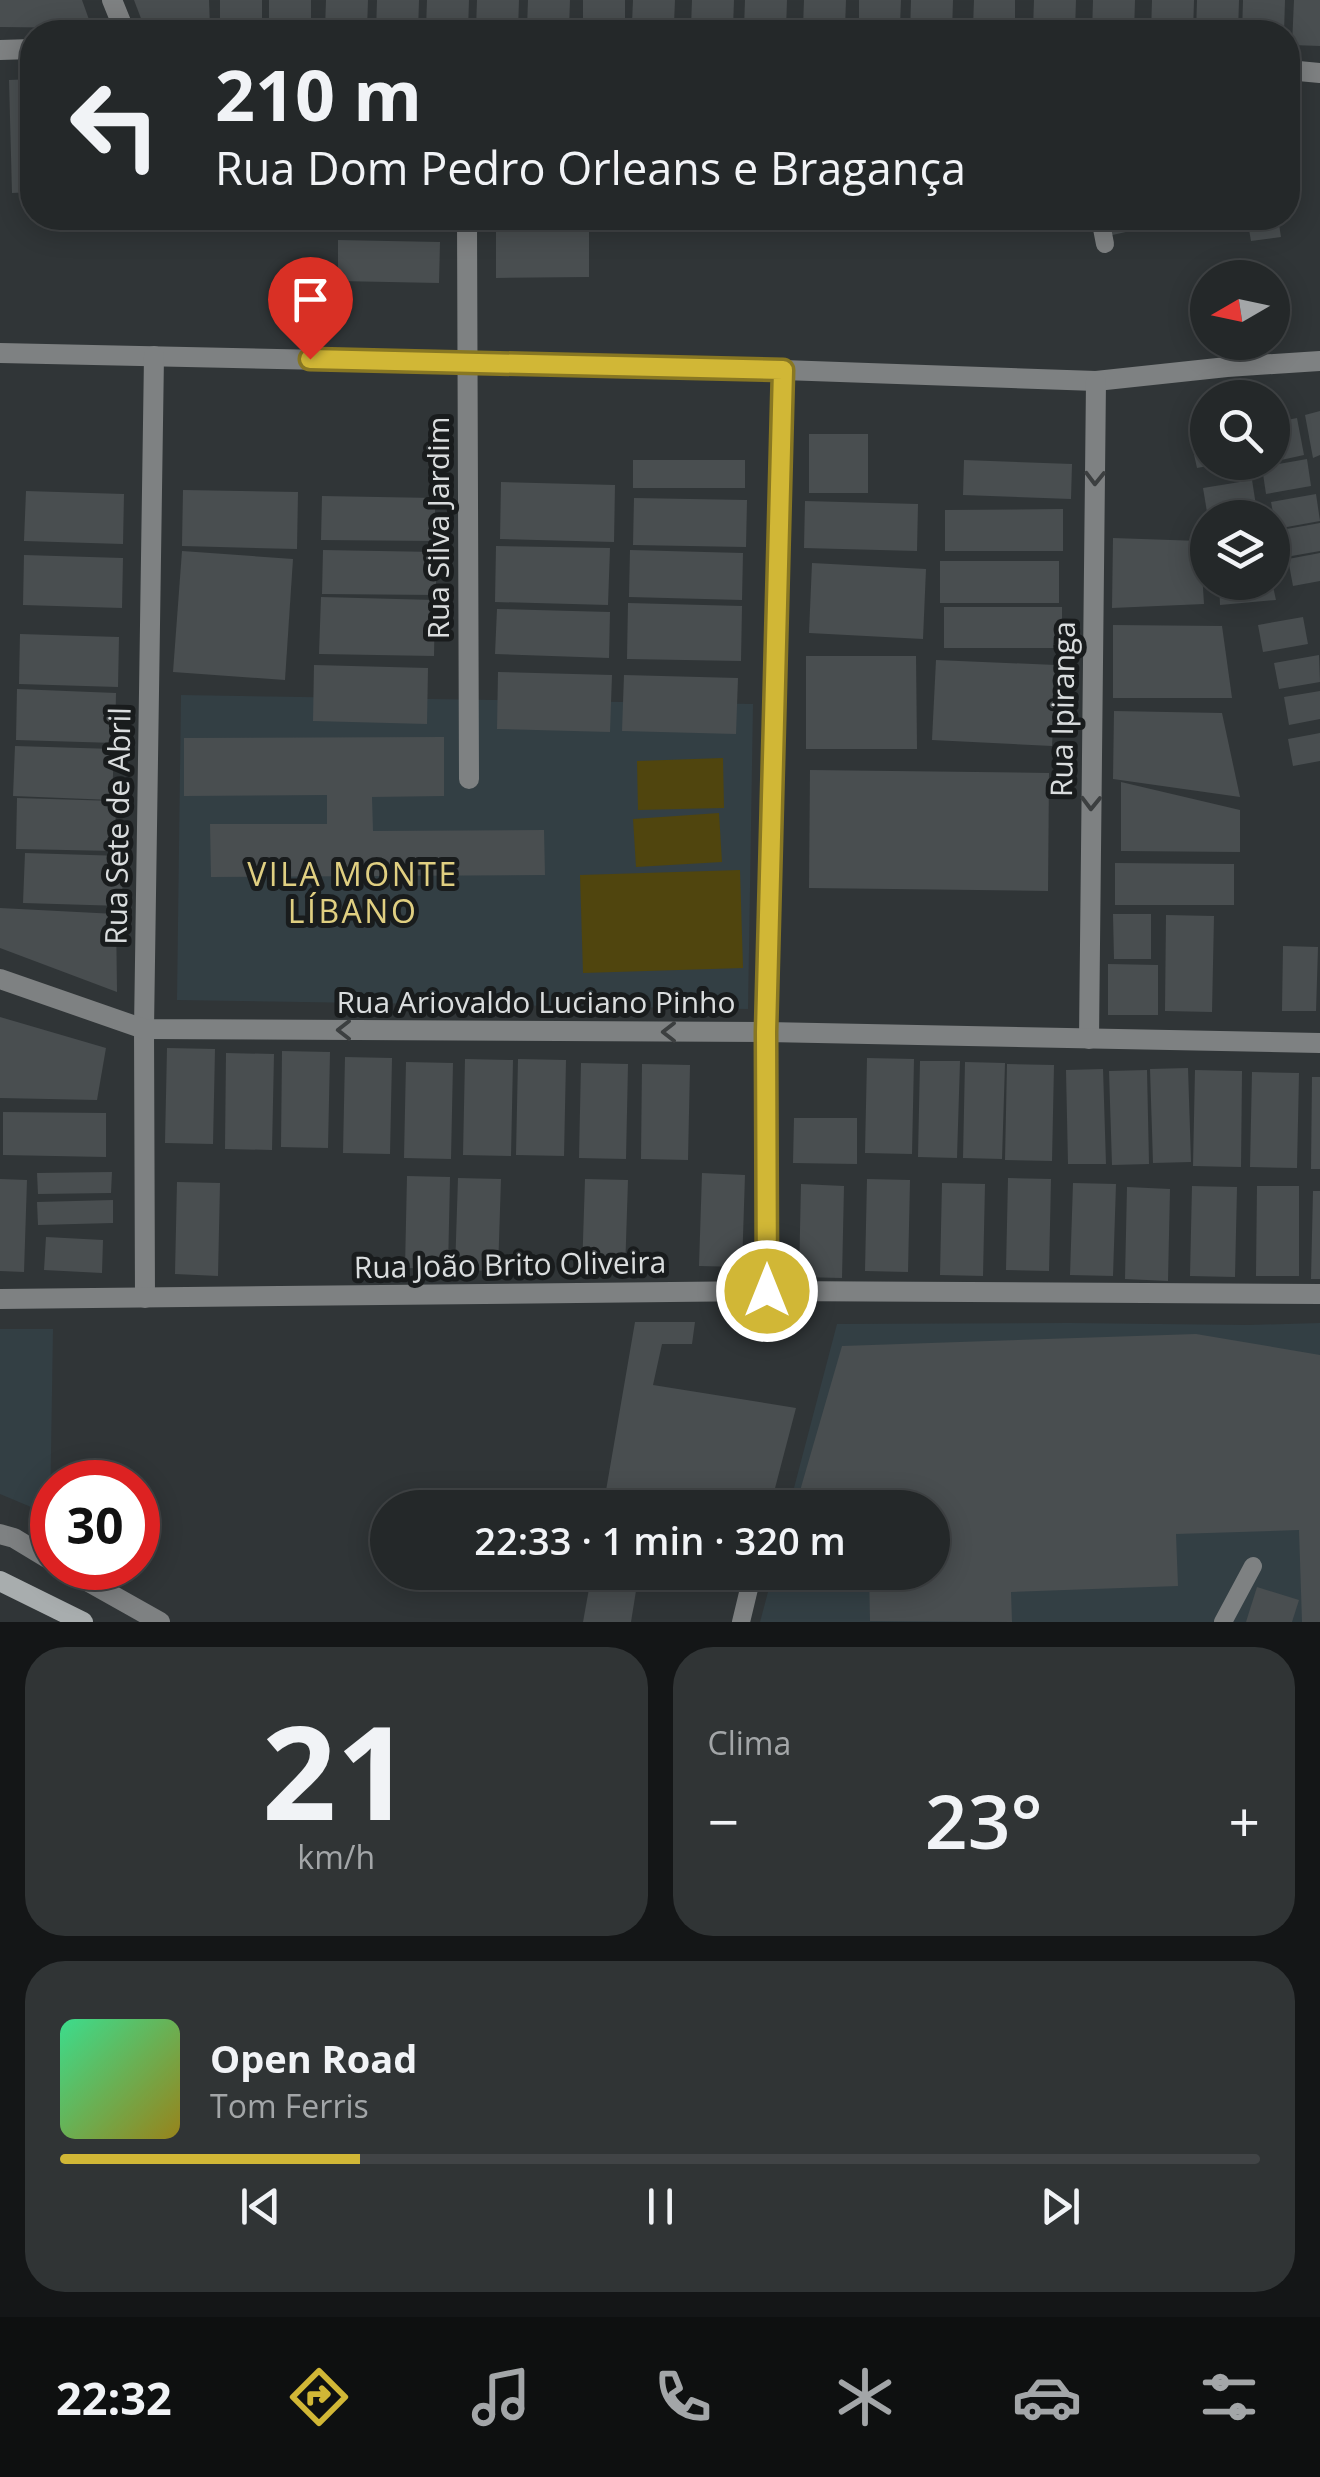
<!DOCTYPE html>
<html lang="pt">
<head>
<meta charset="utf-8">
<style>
  :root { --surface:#242829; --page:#303435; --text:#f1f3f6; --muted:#a3a6a8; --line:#414446; --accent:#d1b736 }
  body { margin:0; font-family:"Open Sans",sans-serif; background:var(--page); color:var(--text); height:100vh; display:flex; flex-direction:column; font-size:38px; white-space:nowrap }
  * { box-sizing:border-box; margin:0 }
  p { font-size:32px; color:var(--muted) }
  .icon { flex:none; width:55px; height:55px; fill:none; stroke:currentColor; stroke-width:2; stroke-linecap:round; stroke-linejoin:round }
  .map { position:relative; height:1622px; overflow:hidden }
  .side { display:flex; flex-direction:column; gap:25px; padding:25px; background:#141617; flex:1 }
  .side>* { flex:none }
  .guide { position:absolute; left:20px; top:20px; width:1280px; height:210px; border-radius:40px; box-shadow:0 5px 25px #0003,0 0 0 2px var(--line); background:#242829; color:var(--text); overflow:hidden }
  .needle { width:65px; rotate:261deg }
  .tools { position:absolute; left:1190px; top:260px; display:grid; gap:20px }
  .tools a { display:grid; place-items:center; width:100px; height:100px; border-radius:50%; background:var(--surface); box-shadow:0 5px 25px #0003,0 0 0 2px var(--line); font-size:50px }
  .speed { position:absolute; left:30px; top:1460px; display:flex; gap:20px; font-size:50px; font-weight:700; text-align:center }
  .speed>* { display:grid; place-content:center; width:130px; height:130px; border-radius:50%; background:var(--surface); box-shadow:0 5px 25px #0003,0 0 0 2px var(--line); line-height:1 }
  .speed .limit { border:15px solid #d22; background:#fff; color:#111 }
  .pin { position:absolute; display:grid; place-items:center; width:85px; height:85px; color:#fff; margin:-102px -42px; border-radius:50% 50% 50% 0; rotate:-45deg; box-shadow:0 0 10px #0007 }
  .pin .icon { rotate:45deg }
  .me { position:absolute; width:110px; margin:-55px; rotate:0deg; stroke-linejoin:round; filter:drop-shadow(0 0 8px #0008) }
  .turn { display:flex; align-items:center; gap:35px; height:210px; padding:0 30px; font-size:45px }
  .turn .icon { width:130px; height:130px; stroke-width:2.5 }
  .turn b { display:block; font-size:70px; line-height:85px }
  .big { font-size:75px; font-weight:600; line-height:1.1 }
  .side .tile { flex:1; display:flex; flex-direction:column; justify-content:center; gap:15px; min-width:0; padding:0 35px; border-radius:40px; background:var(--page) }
  .side .dial { align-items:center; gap:0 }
  .dial b { font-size:130px; line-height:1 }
  .song { display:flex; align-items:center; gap:30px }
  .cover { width:120px; height:120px; border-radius:15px; background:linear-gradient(135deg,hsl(150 70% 55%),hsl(50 70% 35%)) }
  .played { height:10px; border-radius:5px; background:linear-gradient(90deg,var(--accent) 25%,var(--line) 25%) }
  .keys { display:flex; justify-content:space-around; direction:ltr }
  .heat { display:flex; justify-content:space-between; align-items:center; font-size:55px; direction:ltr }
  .side .tiles { flex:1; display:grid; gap:25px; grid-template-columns:1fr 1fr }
  .tile:last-child { grid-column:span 2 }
  .trip { position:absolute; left:370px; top:1490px; width:580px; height:100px; border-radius:50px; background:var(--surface); box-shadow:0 5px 25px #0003,0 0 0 2px var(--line); font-weight:600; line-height:100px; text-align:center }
  .tabs { display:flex; height:160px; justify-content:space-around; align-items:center; background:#0e1010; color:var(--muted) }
  .tabs .icon { width:70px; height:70px }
  .tabs .selected { color:var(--accent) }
  .tabs b { font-size:45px; color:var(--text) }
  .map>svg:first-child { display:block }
  .built { fill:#333f44 }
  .green { fill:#50450e }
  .building { fill:#494e50 }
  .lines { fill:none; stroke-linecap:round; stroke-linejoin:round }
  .service { stroke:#7e8182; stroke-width:18 }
  .minor { stroke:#7e8182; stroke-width:20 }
  .tertiary { stroke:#7e8182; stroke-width:20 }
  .secondary { stroke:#a8adae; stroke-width:20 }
  .oneway { stroke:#3c3f40 }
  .route-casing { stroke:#887723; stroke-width:25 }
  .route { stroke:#d1b736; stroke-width:18 }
  .labels { text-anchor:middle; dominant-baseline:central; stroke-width:10; stroke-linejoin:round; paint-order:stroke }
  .street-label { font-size:30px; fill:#daddde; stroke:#191c1d }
  .neighbourhood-label { font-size:32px; letter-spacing:2.5px; fill:#e0cf81; stroke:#191c1d }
</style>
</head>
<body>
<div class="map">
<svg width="1320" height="1622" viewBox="0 0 1320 1622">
  <rect width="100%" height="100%" fill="#303537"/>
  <g class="built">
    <path d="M181 695 753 704 748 1009 177 1000Z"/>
    <path d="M1069 1323 1248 1325 1320 1323V1622H760L773 1573 932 1572V1508L789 1507 837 1324Z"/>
    <path d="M0 1329H53L50 1515 0 1494Z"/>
  </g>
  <g class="green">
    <path d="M723 758 724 808 638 810 637 761Z"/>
    <path d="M719 813 722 862 636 867 633 819Z"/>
    <path d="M740 870 743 968 583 973 580 875Z"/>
  </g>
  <g class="building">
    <path d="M0 0H82L92 28 0 27Z"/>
    <path d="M134 0H209L210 28 145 29Z"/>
    <path d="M220 0H262V25L220 24Z"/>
    <path d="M269 0H311V24L269 22Z"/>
    <path d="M326 0H368L367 30 325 29Z"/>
    <path d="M377 0H419L418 32H376Z"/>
    <path d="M427 0H469L468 31 426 29Z"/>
    <path d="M477 0H519L518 31 476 29Z"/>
    <path d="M528 0H570L569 29 527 28Z"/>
    <path d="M583 0H625V24L583 23Z"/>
    <path d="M633 0H675L674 24 632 23Z"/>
    <path d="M692 0H734L733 28 691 27Z"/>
    <path d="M745 0H787L786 30 744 28Z"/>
    <path d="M804 0H846L845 28 803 27Z"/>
    <path d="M859 0H901L900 26 859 24Z"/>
    <path d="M911 0H953L952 32H910Z"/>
    <path d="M974 0H1015V29L973 27Z"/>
    <path d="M1034 0H1076L1075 31 1033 29Z"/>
    <path d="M1093 0H1135L1134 32H1092Z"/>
    <path d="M1152 0H1194L1193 32H1151Z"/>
    <path d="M1197 0H1239L1238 32H1196Z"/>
    <path d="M1243 0H1285L1284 32H1242Z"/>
    <path d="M1294 0H1320V46L1292 45Z"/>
    <path d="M32 79V192L12 193 9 80Z"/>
    <path d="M1104 218H1156L1157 225 1108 236Z"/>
    <path d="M1247 218H1278L1281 237 1251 241Z"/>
    <path d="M496 222H589V277L496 278Z"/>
    <path d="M338 240 440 242 439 283 338 281Z"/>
    <path d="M1320 411V455L1313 458 1305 415Z"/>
    <path d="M1297 418 1304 455 1272 462V423Z"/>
    <rect x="809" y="434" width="59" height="59"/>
    <path d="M1208 439V462H1217L1218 464 1197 468 1191 441Z"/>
    <path d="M1307 459 1311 486 1266 494 1262 467Z"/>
    <rect x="633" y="460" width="112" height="28"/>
    <path d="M964 460 1072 464 1071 499 963 495Z"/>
    <path d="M1252 480 1258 518H1208L1203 488Z"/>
    <path d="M501 482 615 485 614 542 500 539Z"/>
    <path d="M183 490 298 492 297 549 182 546Z"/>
    <path d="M26 491 124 494 123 544 24 541Z"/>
    <path d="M1316 494 1320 521 1276 529 1271 502Z"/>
    <path d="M322 496 435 498V541L321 540Z"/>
    <path d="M634 498 747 500 746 547 633 545Z"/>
    <path d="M805 501 918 504 917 551 804 548Z"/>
    <path d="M1063 509V551H945V510Z"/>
    <path d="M1320 523V551L1286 557 1281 530Z"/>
    <path d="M1113 538 1200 541 1204 604 1112 608Z"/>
    <path d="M496 546 610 548 608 605 495 602Z"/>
    <path d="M323 550 436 552V595L322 594Z"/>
    <path d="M630 550 743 553 742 600 629 597Z"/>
    <path d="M182 551 293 559 285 680 173 672Z"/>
    <path d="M1320 553V581L1293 586 1288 559Z"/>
    <path d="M24 555 123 558 122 608 23 605Z"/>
    <rect x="940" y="561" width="119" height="42"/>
    <path d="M812 563 926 569 923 639 809 633Z"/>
    <path d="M1219 582H1272L1276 600 1220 605Z"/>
    <path d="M321 597 435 600 434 656 319 654Z"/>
    <path d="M628 603 742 606 741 661 627 659Z"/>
    <rect x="944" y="607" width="118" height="41"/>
    <path d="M497 609 610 612 609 658 495 654Z"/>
    <path d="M1303 617 1308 644 1263 652 1258 625Z"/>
    <path d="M1113 625 1222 626 1232 698H1113Z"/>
    <path d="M20 634 119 637 118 687 19 684Z"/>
    <path d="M1319 655 1320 682 1279 689 1274 663Z"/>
    <path d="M806 656H916L917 749H806Z"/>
    <path d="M936 660 1056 665 1052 746 932 740Z"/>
    <path d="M314 665 428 668 427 724 313 721Z"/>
    <path d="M498 672 612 675 610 732 497 729Z"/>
    <path d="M624 675 738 678 736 734 622 731Z"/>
    <path d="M17 689 116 693 115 743 16 740Z"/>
    <path d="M1320 691V719L1289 725 1284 697Z"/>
    <path d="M1114 711 1222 713 1240 797 1113 779Z"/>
    <path d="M1320 733V761L1293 766 1288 739Z"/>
    <path d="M444 737V796L372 797 373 831 544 830 545 875 211 877 210 824H327V795L184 796V738Z"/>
    <path d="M15 746 114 749 112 800 13 796Z"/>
    <path d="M810 770 1049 773 1048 891 809 888Z"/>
    <path d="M1121 782 1240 810V852L1121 851Z"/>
    <path d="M17 798 116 801 115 851 16 849Z"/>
    <path d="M25 853 123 856 122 906 23 903Z"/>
    <path d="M1115 863 1234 864V905H1115Z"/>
    <path d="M0 908 116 914 117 992 0 948Z"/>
    <path d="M1113 914H1151V959H1114Z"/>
    <path d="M1166 915 1214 916 1212 1012 1165 1011Z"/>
    <path d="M1283 946 1318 947 1316 1011H1282Z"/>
    <path d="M1108 964 1158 965V1015H1108Z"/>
    <path d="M0 1017 106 1048 97 1100 0 1098Z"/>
    <path d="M167 1048 215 1049 213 1144 165 1143Z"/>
    <path d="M282 1051 330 1052 328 1148 281 1147Z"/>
    <path d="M226 1053 274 1054 272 1150 225 1149Z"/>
    <path d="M345 1057 392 1058 390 1154 343 1153Z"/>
    <path d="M867 1058 914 1059 912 1154 865 1153Z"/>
    <path d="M465 1059 513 1060 511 1156 463 1155Z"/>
    <path d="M518 1059 566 1060 564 1156 516 1155Z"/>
    <path d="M920 1061H960L957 1158 918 1157Z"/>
    <path d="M406 1062 453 1063 451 1159 404 1158Z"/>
    <path d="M965 1062 1005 1063 1002 1159 963 1158Z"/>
    <path d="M581 1063 628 1064 626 1159 579 1158Z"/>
    <path d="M642 1064 690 1065 688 1160 641 1159Z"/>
    <path d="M1007 1064 1054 1065 1052 1161 1005 1160Z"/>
    <path d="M1188 1068 1191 1162 1153 1163 1150 1069Z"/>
    <path d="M1103 1069 1106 1164H1068L1066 1070Z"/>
    <path d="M1147 1070 1149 1164 1112 1165 1109 1071Z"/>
    <path d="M1195 1070 1242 1071 1241 1167 1193 1166Z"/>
    <path d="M1252 1072 1299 1073 1297 1168 1250 1167Z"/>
    <path d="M1312 1077H1320V1169H1311Z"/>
    <path d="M3 1112 106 1113V1157L3 1155Z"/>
    <path d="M794 1118H857V1164L793 1163Z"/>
    <path d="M112 1172 111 1193 38 1194 37 1173Z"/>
    <path d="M702 1173 745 1175 742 1267 699 1266Z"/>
    <path d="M407 1176 450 1177 448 1269 405 1268Z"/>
    <path d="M458 1178 501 1179 498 1271 455 1270Z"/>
    <path d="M1008 1178 1051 1179 1049 1271 1006 1270Z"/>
    <path d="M0 1179 27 1180 24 1272 0 1271Z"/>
    <path d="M585 1179 628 1180 625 1272 582 1271Z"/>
    <path d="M867 1179 910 1180 908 1272 865 1271Z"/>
    <path d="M177 1182 220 1183 218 1276 175 1274Z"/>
    <path d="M942 1183 985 1184 983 1276 940 1275Z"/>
    <path d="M1073 1183 1116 1184 1113 1276 1070 1275Z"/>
    <path d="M801 1184 844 1186 842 1278 799 1277Z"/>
    <path d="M1192 1186 1237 1187 1235 1277 1190 1276Z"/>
    <path d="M1257 1186H1299V1276H1256Z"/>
    <path d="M1127 1187 1170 1189 1168 1281 1125 1279Z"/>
    <path d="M1313 1191H1320V1279H1311Z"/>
    <path d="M113 1200V1223L38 1225 37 1202Z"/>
    <path d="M46 1237 103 1240 102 1273 44 1270Z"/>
    <path d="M635 1322H695L692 1344H662L653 1385 796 1408 774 1492 733 1488 730 1508H603Z"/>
    <path d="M1196 1334 1320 1355V1622H1302L1299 1530 1176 1534 1178 1586 1011 1592 1012 1622 870 1621 869 1572H932V1508H795L842 1346Z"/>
    <path d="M592 1572H639L631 1622H583Z"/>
    <path d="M1257 1587 1299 1600 1292 1622H1246Z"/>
  </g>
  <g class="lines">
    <g class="service">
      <path d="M1100 218 1105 244"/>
      <path d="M741 1622 753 1572"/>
      <path d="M1223 1622 1253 1566"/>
    </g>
    <g class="minor">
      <path d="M112 0 125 32"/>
      <path d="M0 50 32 49"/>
      <path d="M1288 70 1320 73"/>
      <path d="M467 218 469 779"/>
      <path d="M0 353 783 370 1096 381 1227 367 1320 361"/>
      <path d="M1089 1039 1096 381"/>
      <path d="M767 1291V1032L783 370"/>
      <path d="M145 1298 144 1029 154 356"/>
      <path d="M0 1534 14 1538 52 1561"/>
      <path d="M64 1568 160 1622"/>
    </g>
    <g class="tertiary">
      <path d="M0 979 144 1029 767 1032 1320 1043"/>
      <path d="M0 1299 767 1291 1320 1294"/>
    </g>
    <path class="secondary" d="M0 1581 83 1622"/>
  </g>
  <defs><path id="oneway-chevron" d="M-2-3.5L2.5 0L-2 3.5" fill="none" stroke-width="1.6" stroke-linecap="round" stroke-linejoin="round" transform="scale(2.5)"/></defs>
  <g class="oneway">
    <use href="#oneway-chevron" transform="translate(1095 478) rotate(91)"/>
    <use href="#oneway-chevron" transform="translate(1091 803) rotate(91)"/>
    <use href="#oneway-chevron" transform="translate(344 1030) rotate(-180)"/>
    <use href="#oneway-chevron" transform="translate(669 1032) rotate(-180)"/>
  </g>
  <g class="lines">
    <defs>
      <path id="route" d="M310 359 783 370 766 1032 767 1291"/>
    </defs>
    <use href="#route" class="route-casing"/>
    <use href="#route" class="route"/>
  </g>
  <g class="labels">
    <g class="street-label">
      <text transform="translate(437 528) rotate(-90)">Rua Silva Jardim</text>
      <text transform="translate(1062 709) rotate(-89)">Rua Ipiranga</text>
      <text transform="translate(117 826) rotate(-89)">Rua Sete de Abril</text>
      <text x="536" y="1001">Rua Ariovaldo Luciano Pinho</text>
      <text transform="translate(510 1264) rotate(-1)">Rua João Brito Oliveira</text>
    </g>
    <g class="neighbourhood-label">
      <text x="353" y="873">VILA MONTE<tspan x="353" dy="37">LÍBANO</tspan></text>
    </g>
  </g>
</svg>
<div class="tools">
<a><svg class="needle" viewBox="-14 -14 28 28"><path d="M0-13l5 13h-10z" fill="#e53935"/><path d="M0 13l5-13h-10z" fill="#a3a6a8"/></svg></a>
<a><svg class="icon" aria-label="search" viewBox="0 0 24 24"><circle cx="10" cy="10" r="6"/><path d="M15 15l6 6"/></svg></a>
<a><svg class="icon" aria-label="layers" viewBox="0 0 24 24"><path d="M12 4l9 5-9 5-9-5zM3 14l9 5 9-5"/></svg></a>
</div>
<div class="speed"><div class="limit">30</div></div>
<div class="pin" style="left:310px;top:359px;background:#d93025"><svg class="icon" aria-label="arrive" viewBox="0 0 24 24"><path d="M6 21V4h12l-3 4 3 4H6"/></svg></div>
<svg class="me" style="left:767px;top:1291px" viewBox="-20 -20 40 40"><circle r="17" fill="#d1b736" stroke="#fff" stroke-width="3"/><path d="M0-11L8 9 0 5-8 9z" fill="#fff"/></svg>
<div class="trip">22:33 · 1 min · 320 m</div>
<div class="guide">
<div class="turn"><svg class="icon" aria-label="left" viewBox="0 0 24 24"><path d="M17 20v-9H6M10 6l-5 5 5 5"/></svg><div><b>210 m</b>Rua Dom Pedro Orleans e Bragança</div></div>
</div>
</div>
<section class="side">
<div class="tiles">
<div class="tile dial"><b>21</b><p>km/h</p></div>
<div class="tile"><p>Clima</p>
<div class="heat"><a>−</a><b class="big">23°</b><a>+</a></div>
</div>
<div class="tile">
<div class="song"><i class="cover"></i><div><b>Open Road</b><p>Tom Ferris</p></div></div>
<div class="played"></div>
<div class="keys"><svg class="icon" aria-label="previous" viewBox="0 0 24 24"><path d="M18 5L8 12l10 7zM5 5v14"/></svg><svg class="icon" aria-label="pause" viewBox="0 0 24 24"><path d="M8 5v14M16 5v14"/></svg><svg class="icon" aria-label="next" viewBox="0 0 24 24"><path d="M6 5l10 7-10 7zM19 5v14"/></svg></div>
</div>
</div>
</section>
<nav class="tabs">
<b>22:32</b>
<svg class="icon selected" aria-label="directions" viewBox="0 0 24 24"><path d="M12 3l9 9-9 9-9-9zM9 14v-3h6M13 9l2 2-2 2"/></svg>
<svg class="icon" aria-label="music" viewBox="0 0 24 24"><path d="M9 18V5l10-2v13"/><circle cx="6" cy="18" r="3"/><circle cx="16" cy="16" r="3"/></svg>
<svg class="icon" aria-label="phone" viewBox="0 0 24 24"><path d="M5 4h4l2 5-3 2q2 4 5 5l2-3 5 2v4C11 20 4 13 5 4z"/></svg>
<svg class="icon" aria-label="climate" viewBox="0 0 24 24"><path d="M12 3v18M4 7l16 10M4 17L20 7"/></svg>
<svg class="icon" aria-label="car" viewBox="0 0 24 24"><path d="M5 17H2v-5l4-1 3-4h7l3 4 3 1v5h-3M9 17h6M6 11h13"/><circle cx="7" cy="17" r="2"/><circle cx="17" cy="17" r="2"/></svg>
<svg class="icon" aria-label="filters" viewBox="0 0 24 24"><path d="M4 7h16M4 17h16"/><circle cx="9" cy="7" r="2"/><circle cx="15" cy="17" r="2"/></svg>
</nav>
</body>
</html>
